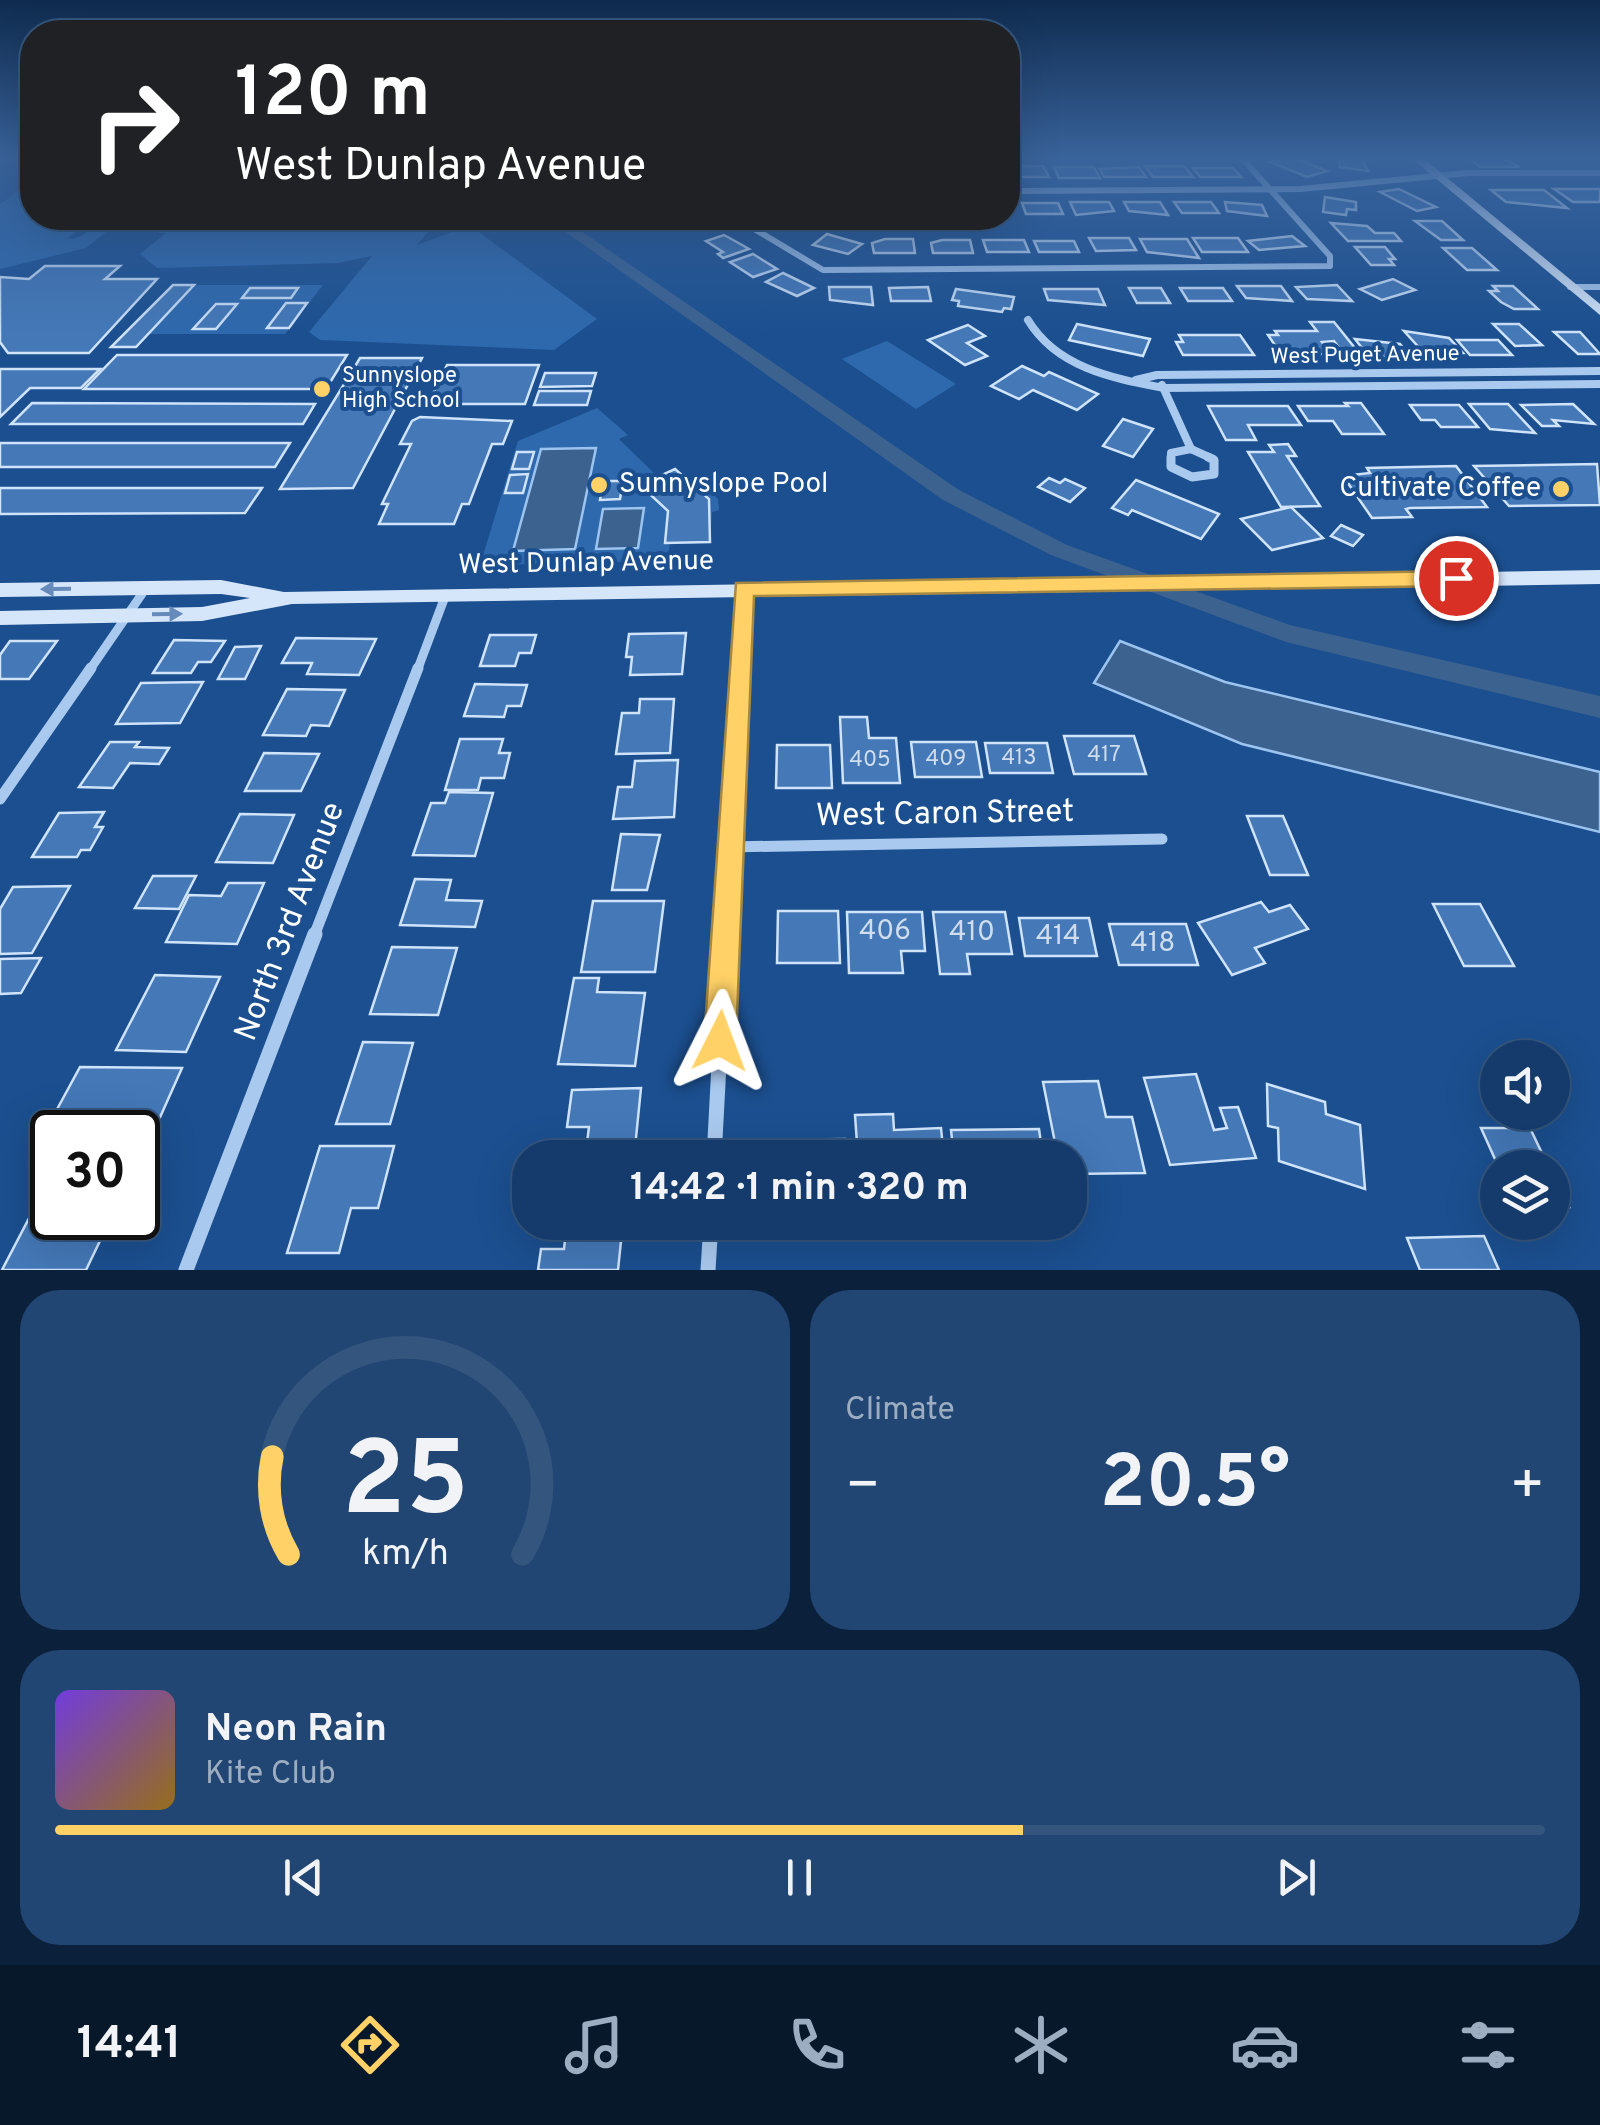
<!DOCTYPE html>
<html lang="en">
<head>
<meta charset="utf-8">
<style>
  :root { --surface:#143b6b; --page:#214673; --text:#f1f3f6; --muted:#9dadc1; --line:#33557e; --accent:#ffd166 }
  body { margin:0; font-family:Overpass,sans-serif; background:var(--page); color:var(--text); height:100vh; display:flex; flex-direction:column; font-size:38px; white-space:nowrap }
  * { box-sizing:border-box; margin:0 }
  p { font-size:32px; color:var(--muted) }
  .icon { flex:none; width:55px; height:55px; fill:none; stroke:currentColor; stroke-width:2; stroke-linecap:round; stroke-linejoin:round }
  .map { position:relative; height:1270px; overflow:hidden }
  .drawer { display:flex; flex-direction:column; gap:20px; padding:20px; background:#0b203b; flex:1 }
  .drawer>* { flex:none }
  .hud { position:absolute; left:20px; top:20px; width:1000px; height:210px; border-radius:40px; box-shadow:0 10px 40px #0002,0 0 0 2px var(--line); background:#202124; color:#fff; overflow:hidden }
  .buttons { position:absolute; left:1480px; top:1040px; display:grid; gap:20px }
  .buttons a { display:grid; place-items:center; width:90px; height:90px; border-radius:50%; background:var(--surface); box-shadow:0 10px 40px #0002,0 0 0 2px var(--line); font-size:50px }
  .speed { position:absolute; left:30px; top:1110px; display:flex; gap:20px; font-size:50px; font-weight:700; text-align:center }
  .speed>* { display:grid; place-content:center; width:130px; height:130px; border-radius:50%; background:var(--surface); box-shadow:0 10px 40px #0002,0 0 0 2px var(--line); line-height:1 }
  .speed .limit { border:5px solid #111; border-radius:15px; background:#fff; color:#111 }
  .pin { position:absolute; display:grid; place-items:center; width:85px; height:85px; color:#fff; margin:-42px; border:5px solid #fff; border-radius:50%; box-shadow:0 2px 10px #0007 }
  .me { position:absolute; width:110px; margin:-55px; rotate:3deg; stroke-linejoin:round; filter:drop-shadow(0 0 8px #0008) }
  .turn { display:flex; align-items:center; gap:35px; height:210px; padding:0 50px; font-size:45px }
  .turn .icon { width:130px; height:130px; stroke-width:2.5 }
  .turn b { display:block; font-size:70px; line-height:85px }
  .big { font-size:75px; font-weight:700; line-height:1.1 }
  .drawer .tile { flex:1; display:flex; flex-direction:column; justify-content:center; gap:15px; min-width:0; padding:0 35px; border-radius:40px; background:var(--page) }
  .drawer .dial { align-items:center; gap:0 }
  .dial svg { height:260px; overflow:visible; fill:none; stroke:var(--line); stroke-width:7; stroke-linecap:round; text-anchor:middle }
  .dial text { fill:var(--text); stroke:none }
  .song { display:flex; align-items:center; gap:30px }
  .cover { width:120px; height:120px; border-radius:15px; background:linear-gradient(135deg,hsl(260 70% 55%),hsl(40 70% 35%)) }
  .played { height:10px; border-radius:5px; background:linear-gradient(90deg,var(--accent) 65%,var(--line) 65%) }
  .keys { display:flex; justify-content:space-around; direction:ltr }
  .heat { display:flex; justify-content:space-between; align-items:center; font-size:55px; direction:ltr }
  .drawer .tiles { flex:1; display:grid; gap:20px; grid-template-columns:1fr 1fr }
  .tile:last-child { grid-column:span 2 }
  .trip { position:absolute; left:512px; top:1140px; width:575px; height:100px; border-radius:40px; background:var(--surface); box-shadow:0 10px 40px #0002,0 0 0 2px var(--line); font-weight:700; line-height:100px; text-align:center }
  .tab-bar { display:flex; height:160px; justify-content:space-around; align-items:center; background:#08182b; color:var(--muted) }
  .tab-bar .icon { width:70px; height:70px }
  .tab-bar .active { color:var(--accent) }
  .tab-bar b { font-size:45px; color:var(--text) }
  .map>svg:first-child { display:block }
  .green { fill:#2e69ad }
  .water { fill:#3c6290; stroke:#9cc4f0; stroke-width:2.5 }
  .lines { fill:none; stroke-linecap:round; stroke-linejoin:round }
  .canal { fill:#3c6290; fill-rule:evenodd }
  .building { fill:#4478b7; stroke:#cfe3fa; stroke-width:2.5 }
  .street-far4 { stroke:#a9c9ee; stroke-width:6 }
  .street-far3 { stroke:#a9c9ee; stroke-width:8 }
  .street-far2 { stroke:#a9c9ee; stroke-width:9 }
  .street-far1 { stroke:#a9c9ee; stroke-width:11 }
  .street { stroke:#a9c9ee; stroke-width:15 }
  .secondary { fill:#d6e6fa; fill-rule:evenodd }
  .oneway { fill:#668bba }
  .route { fill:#ffd166; stroke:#a68842; stroke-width:2.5 }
  .poi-dot { fill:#ffd166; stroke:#1b4f8f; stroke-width:4 }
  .labels { text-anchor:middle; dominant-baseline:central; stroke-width:8; stroke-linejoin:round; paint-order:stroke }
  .far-street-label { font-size:22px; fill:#fff; stroke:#1b4f8f }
  .far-poi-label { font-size:22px; fill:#fff; stroke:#1b4f8f; text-anchor:start }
  .number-label { font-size:22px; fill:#d0dded }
  .poi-label { font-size:28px; fill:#fff; stroke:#1b4f8f; text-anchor:start }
  .street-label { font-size:28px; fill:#fff; stroke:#1b4f8f }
  .near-number-label { font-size:28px; fill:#d0dded }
  .near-street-label { font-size:32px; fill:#fff; stroke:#1b4f8f }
</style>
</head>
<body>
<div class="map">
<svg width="1600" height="1270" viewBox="0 0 1600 1270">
  <rect width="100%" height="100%" fill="#1b4f8f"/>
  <g class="green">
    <path d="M32 181V218H92L67 239C91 239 92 217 123 218L86 248 0 269V204Z"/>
    <path d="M167 218H440L417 245 466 227 476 230 597 319 554 350 320 340 309 332 372 256 338 263 157 268 140 254 166 233 151 232Z"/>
    <path d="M194 285H323L285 334H148Z"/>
    <path d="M887 341 956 384 916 409 842 359Z"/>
    <path d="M597 408 628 435 619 439 657 476 675 469 704 495 712 493 718 499 719 510 712 512 710 542 670 543 668 556 661 561 480 565 518 441Z"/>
  </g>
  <g class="water">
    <path d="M596 448 575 549 513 551 541 449Z"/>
    <path d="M644 508 638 548 596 549 603 509Z"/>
    <path d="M1120 641 1225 682 1600 772V832L1242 744 1094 683Z"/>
  </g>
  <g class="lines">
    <path class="canal" d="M546 218H562L959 490 1067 545 1290 625 1600 696V718L1286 642 1051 555 943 500Z"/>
  </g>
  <g class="building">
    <path d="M1287 157 1305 162 1327 171 1307 177 1270 162Z"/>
    <path d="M1339 157H1374L1375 159 1361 158 1368 171 1340 167Z"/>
    <path d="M1468 157H1500L1520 167H1480Z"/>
    <path d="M1013 166H1043L1049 177H1009L1008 169H1014Z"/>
    <path d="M1145 166H1184L1193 177H1153Z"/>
    <path d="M1054 167H1094L1100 178H1059Z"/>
    <path d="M1139 167 1146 177H1104L1100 169Z"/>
    <path d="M1193 168H1233L1241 177H1200Z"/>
    <path d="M1399 189 1436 207 1417 211 1380 192Z"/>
    <path d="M1554 189H1600V202H1573Z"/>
    <path d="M1491 190H1544L1567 208 1506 202Z"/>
    <path d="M1325 197 1356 202V210L1347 209 1346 215 1323 212Z"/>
    <path d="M1070 202H1109L1114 211 1076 215Z"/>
    <path d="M1124 202H1160L1168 215 1129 211Z"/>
    <path d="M1174 202H1211L1219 213H1182Z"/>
    <path d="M1225 202 1262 205 1267 216 1227 211Z"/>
    <path d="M1022 203H1058L1063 214H1026Z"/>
    <path d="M654 218H690L702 224 688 229Z"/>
    <path d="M1415 221H1442L1463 240H1441Z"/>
    <path d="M1331 223 1367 226 1375 233H1394L1401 241H1348Z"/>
    <path d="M827 234 862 244 848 254 813 245Z"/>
    <path d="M724 235 735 241 749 249 723 258 718 254 723 252 706 241Z"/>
    <path d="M1292 236 1305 246 1259 250 1248 241Z"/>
    <path d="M1089 238H1129L1136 250 1096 251Z"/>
    <path d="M1193 238H1238L1248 252H1202Z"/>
    <path d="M885 239H913L915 253H874L872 243Z"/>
    <path d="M1140 239H1187L1199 258 1147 252Z"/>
    <path d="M942 240H970L973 253H933L931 243Z"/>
    <path d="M983 240H1024L1029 252H987Z"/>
    <path d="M1034 241H1074L1079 252H1039Z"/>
    <path d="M1355 247H1385L1395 259H1389L1394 265H1371Z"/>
    <path d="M1443 248H1472L1497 270H1467Z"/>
    <path d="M753 254 777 269 753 277 730 262Z"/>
    <path d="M45 266H120L105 279H157L89 353H8L0 342V277L29 279Z"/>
    <path d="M783 273 814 288 797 296 766 282Z"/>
    <path d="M1393 279 1415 290 1382 300 1360 289Z"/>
    <path d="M173 285H194L136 347H111Z"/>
    <path d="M1337 285 1352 301 1307 299 1296 287Z"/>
    <path d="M1237 286H1281L1292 301 1246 298Z"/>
    <path d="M1493 286H1513L1538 309H1514L1501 302 1489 291H1498Z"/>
    <path d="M829 287H871L873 305 830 300Z"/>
    <path d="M928 287 931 301H891L889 288Z"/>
    <path d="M250 288H298L291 298H242Z"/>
    <path d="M1129 288H1161L1170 303H1137Z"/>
    <path d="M1180 288H1223L1232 301H1188Z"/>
    <path d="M956 289 1014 297 1011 309 1004 308 1002 312 958 306 959 301 952 300Z"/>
    <path d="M1044 289H1098L1105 305 1048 300Z"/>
    <path d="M286 303H307L289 328H267Z"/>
    <path d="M216 304H237L216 329H193Z"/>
    <path d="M1310 322H1334L1363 358H1347L1334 341 1322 342 1332 354H1281L1268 335H1278L1275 331H1317Z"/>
    <path d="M1077 324 1150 339 1143 356 1069 340Z"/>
    <path d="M1493 324H1519L1542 345 1515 346Z"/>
    <path d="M968 325 985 336 967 343 987 356 965 365 928 340Z"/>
    <path d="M1404 331 1449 338 1463 353H1424Z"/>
    <path d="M1554 332H1580L1600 354H1578Z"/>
    <path d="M1179 335H1240L1254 355H1183L1176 342H1183Z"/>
    <path d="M1355 339 1400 344 1411 357H1369Z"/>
    <path d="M1457 340H1498L1512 355H1470Z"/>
    <path d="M117 355H347L326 389H84Z"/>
    <path d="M360 358H422L353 488 280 489Z"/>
    <path d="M447 365H539L525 404H428Z"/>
    <path d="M1022 366 1044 376 1049 372 1098 394 1077 410 1033 390 1019 399 991 386Z"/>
    <path d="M0 369H100L81 388H30L0 417Z"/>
    <path d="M545 373H596L592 386 540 387Z"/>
    <path d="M539 391H591L587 405H534Z"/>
    <path d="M32 403 315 404 303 424H11Z"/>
    <path d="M1345 403H1361L1384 434H1342L1333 421H1308L1298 406H1348Z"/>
    <path d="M1469 404H1508L1535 433 1490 429Z"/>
    <path d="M1573 404 1594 424 1553 420 1559 426H1542L1521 405Z"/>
    <path d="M1410 405H1459L1478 427H1441L1435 420H1421Z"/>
    <path d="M1208 406H1288L1301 425H1248L1256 440H1226Z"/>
    <path d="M420 417 512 421 503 444H492L469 504H462L454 524H379L388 504H382L411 444H400L412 421Z"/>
    <path d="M1123 419 1153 429 1133 457 1103 446Z"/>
    <path d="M0 443H290L275 467H0Z"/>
    <path d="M1288 444 1296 456H1287L1320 506 1281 507 1248 452H1274L1269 445Z"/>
    <path d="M517 452H534L529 469H512Z"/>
    <path d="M1597 464 1600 505 1509 506 1474 466Z"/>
    <path d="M1456 466 1487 507 1410 508 1406 509 1412 517 1372 518 1343 476 1370 473 1367 468Z"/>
    <path d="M675 469 709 499 710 542 665 543 668 511 640 485Z"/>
    <path d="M528 474 523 493H505L510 475Z"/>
    <path d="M1049 478 1060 483 1065 479 1085 488 1070 502 1038 487Z"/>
    <path d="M1136 480 1219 514 1201 539 1132 510 1128 515 1112 508Z"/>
    <path d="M603 481H623L620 499 600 500Z"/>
    <path d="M0 488H262L245 513 0 514Z"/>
    <path d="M1291 507 1323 538 1272 550 1241 519Z"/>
    <path d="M1341 525 1363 535 1353 546 1331 536Z"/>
    <path d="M686 633 682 674 630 675 632 657H626L629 634Z"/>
    <path d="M490 635H536L531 653H519L515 666H480Z"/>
    <path d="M296 638 376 639 359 675 307 674 312 663H282Z"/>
    <path d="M174 640 225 641 211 662H198L191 673H153Z"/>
    <path d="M10 641H57L29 679H0V655Z"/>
    <path d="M261 646 245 679H218L235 647Z"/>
    <path d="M203 682 180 723 116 724 141 683Z"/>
    <path d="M475 684 527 685 521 706H507L504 717 464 716Z"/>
    <path d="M287 689 345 690 329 726 311 725 306 736 263 735Z"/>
    <path d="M640 699H674L670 753 616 754 622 713H639Z"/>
    <path d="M840 717H867L869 738H896L900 783H843Z"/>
    <path d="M1064 736H1134L1146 774H1074Z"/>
    <path d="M460 739H503L499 753H510L504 778H481L478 790H445Z"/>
    <path d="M110 742H139L135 747 169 748 159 764 130 763 113 788 79 787Z"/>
    <path d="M911 742H976L982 777H915Z"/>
    <path d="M985 743H1047L1053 773H990Z"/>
    <path d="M777 745H830L832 788H776Z"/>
    <path d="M264 753 319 754 301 791H245Z"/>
    <path d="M678 760 674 817 613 819 618 787H632L635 761Z"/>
    <path d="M449 792 493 793 475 856 413 855 431 803H445Z"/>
    <path d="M104 812 95 827H103L90 850H81L77 857H32L59 813Z"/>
    <path d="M240 814 294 815 273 863 216 862Z"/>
    <path d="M1247 816H1283L1308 875H1270Z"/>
    <path d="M621 834 660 835 647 890H612Z"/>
    <path d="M153 876H196L179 909 135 908Z"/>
    <path d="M415 879 451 880 446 900 482 901 475 927 400 925Z"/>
    <path d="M228 883H264L237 944 166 942 189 895 221 896Z"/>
    <path d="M70 886 32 953 0 954V909L13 887Z"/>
    <path d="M593 901H664L655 972H581Z"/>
    <path d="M1261 902 1269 912 1290 905 1308 929 1255 948 1265 963 1232 975 1198 923Z"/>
    <path d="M1433 904H1480L1514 966H1464Z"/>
    <path d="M778 911H838L840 963H777Z"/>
    <path d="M847 912H922L925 951H901L903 973H849Z"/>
    <path d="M933 912H1005L1012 954H967L970 974H940Z"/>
    <path d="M1019 918H1089L1097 956H1025Z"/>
    <path d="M1109 924H1186L1198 965H1119Z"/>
    <path d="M392 947 457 948 438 1015 370 1014Z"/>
    <path d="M41 958 21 993 0 994V959Z"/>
    <path d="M155 975 220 977 186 1052 116 1050Z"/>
    <path d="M574 978H599L597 992 645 993 635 1066 558 1064Z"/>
    <path d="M363 1042 413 1043 390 1124H336Z"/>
    <path d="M80 1067 182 1068 141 1160 138 1132H103L112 1115 55 1113Z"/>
    <path d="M1196 1074 1214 1130 1227 1128 1220 1108 1238 1107 1256 1158 1170 1165 1144 1078Z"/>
    <path d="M1098 1081 1106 1117H1132L1145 1173 1070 1174V1158H1058L1043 1082Z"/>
    <path d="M1267 1084 1325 1102 1326 1114 1360 1125 1365 1189 1279 1161 1278 1128 1268 1126Z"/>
    <path d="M641 1088 634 1158H585L589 1127H567L572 1090Z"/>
    <path d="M893 1114 894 1130 941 1128 944 1158H858L855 1115Z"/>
    <path d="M1481 1128H1530L1549 1168H1499Z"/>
    <path d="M1039 1129 1043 1158H954L951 1130Z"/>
    <path d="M845 1139 846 1158H771V1140Z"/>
    <path d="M320 1146H394L378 1208H351L339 1253H287Z"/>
    <path d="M1552 1174 1569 1207H1552Z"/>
    <path d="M50 1178 52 1218H111L86 1270H2Z"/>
    <path d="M567 1222H623L618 1270H538L541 1249H564Z"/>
    <path d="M1484 1236 1499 1270H1420L1407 1238Z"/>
  </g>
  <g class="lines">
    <g class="street-far4">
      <path d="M1008 191 1300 189 1468 173H1600"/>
      <path d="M736 218 823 270 1330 266V256L1241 157"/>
      <path d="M1570 287H1600"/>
    </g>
    <g class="street-far3">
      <path d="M1028 320C1057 368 1112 378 1164 388L1600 384"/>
      <path d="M1136 380 1157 375 1600 371"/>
      <path d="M1162 385 1191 449"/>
      <path d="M1171 459V453L1191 449 1213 459"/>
    </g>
    <g class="street-far2">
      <path d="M1171 457V467L1192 477 1214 474V460L1208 457"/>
      <path d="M89 671 146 588"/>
      <path d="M417 671 446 594"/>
      <path d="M740 671 744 588"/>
    </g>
    <g class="street-far1">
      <path d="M0 799 91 668"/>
      <path d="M730 847 1162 839"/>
      <path d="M314 936 418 668"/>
      <path d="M726 936 740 668"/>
    </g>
    <g class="street">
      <path d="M714 1158 726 934"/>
      <path d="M186 1270 315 934"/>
      <path d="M708 1270 711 1222"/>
    </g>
    <g class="secondary">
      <path d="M1410 157H1422L1600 304V315Z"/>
      <path d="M1600 570V584L292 604 202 621 0 625V611L202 607 250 598 221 594 0 597V583L221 580 284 592Z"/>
    </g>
  </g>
  <defs><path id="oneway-solid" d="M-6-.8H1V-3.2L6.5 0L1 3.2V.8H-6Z" transform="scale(2.5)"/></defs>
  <g class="oneway">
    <use href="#oneway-solid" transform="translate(56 589) rotate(179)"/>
    <use href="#oneway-solid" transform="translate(167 614) rotate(-1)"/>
  </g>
  <linearGradient id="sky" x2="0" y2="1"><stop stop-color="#0f2b4f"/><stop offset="0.47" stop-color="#39639b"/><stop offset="1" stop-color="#39639b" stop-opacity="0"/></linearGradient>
  <rect width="1600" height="335" fill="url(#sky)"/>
  <path class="route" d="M1456 571 1466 578 1456 586 754 596 736 1041 731 1052 720 1057 709 1052 704 1041 736 583Z"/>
  <g class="poi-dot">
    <circle cx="322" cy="389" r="10"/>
    <circle cx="599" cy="485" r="10"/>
    <circle cx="1561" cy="489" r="10"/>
  </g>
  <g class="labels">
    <g class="far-street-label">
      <text transform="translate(1365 356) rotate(-1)">West Puget Avenue</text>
    </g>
    <g class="far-poi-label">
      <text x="342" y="376">Sunnyslope<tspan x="342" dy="25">High School</tspan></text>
    </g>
    <g class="number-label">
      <text x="1104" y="755">417</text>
      <text x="1019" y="758">413</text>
      <text x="946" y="759">409</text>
      <text x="870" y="760">405</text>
    </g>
    <g class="poi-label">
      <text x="619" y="485">Sunnyslope Pool</text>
      <text x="1541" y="489" text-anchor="end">Cultivate Coffee</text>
    </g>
    <g class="street-label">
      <text transform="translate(586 564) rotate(-1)">West Dunlap Avenue</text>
    </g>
    <g class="near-number-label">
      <text x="885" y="932">406</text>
      <text x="972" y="933">410</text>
      <text x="1058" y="937">414</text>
      <text x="1153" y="944">418</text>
    </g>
    <g class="near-street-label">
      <text transform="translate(945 815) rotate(-1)">West Caron Street</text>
      <text transform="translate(291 922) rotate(-69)">North 3rd Avenue</text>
    </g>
  </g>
</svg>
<div class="buttons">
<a><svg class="icon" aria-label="sound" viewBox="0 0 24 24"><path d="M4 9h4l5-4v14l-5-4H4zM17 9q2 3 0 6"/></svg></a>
<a><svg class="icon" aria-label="layers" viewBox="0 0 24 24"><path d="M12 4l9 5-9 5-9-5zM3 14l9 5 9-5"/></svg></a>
</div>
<div class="speed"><div class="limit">30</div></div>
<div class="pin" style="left:1456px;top:578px;background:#d93025"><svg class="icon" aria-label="arrive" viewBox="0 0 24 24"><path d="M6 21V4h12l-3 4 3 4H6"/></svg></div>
<svg class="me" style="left:720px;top:1041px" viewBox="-20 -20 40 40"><path d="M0-17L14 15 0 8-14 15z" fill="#ffd166" stroke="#fff" stroke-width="4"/></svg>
<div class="trip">14:42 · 1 min · 320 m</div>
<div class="hud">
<div class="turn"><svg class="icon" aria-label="right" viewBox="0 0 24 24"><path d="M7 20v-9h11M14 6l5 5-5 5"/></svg><div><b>120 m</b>West Dunlap Avenue</div></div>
</div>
</div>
<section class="drawer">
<div class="tiles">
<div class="tile dial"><svg viewBox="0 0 100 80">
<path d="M14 69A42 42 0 1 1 86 69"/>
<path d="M14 69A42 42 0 0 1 9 39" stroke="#ffd166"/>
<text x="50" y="56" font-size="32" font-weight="700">25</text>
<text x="50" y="72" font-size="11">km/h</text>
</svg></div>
<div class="tile"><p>Climate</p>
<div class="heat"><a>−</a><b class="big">20.5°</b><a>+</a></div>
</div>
<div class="tile">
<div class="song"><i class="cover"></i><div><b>Neon Rain</b><p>Kite Club</p></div></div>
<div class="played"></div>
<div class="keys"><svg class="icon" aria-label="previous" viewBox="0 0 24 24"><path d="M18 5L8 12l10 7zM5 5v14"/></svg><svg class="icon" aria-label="pause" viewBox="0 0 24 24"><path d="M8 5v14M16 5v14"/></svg><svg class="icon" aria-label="next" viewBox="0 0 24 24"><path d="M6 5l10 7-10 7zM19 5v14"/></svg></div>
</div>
</div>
</section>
<nav class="tab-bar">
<b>14:41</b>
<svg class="icon active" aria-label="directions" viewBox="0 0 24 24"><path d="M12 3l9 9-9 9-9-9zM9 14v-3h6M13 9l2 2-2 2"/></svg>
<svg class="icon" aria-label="music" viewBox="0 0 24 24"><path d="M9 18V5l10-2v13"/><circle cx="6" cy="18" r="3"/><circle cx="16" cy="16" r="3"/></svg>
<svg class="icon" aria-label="phone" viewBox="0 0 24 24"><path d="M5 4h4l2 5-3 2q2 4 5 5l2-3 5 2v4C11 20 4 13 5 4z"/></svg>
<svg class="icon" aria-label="climate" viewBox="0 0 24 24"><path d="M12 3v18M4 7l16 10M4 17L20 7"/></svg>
<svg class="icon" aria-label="car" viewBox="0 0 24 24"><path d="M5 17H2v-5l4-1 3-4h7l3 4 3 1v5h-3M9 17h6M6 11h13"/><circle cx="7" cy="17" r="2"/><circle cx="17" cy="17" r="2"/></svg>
<svg class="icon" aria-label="filters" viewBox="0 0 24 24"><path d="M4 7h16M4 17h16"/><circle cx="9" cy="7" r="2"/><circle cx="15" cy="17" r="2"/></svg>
</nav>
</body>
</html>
